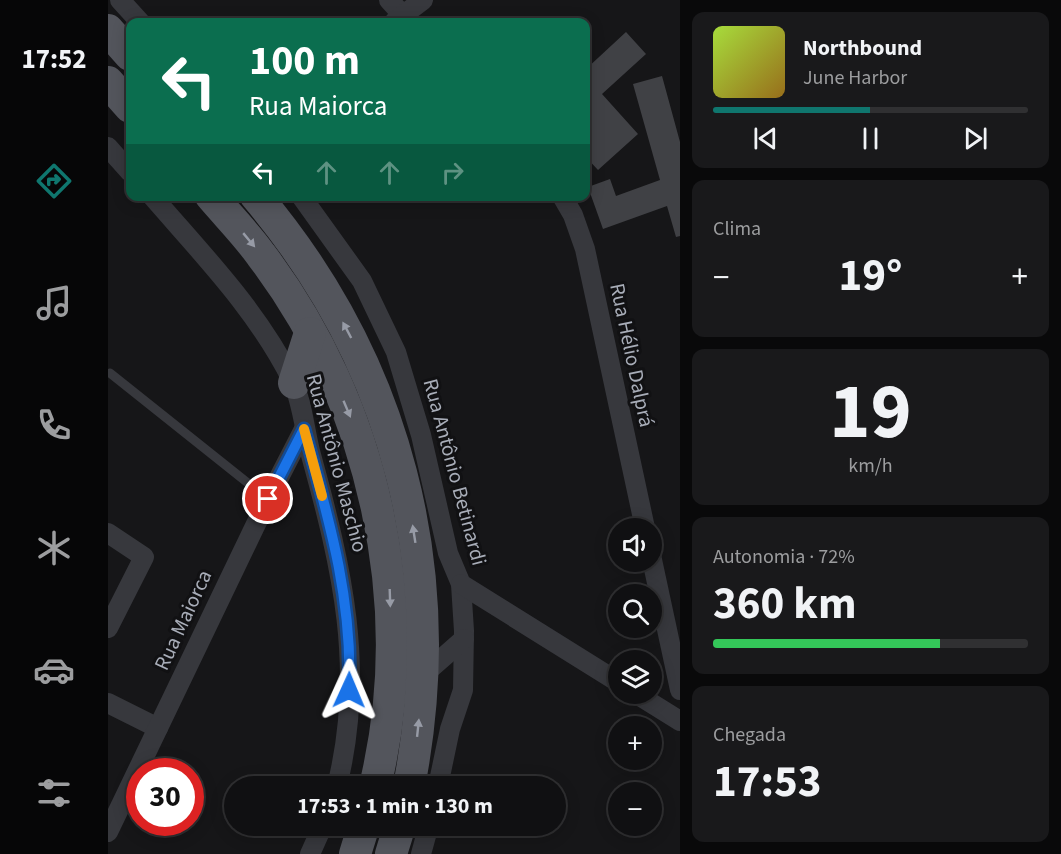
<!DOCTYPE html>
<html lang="pt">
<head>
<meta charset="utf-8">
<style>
  :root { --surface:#101012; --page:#19191b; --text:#f1f3f6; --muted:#9c9d9f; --line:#303032; --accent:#0f766e }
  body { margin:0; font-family:"Source Sans 3",sans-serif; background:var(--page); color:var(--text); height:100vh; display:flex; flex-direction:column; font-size:22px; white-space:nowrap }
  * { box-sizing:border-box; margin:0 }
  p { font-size:20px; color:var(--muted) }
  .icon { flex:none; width:33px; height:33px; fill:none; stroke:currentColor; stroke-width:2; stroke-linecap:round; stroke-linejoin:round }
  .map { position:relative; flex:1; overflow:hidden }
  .panel { display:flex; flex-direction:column; gap:12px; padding:12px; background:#09090a; width:381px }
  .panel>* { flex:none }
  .banner { position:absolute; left:18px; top:18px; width:464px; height:183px; border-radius:12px; box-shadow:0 3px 15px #0003,0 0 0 2px var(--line); background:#0b6e4f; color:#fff; overflow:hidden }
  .controls { position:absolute; left:500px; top:518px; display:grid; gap:12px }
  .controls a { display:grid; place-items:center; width:54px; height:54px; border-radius:50%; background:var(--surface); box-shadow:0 3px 15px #0003,0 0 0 2px var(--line); font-size:30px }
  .speed { position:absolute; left:18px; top:758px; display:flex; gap:12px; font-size:30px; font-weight:700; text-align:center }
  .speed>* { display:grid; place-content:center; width:78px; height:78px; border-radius:50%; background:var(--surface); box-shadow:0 3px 15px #0003,0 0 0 2px var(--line); line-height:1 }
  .speed .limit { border:9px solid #d22; background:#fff; color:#111 }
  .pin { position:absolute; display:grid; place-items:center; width:51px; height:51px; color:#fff; margin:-26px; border:3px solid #fff; border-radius:50%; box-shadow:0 2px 6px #0007 }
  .me { position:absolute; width:66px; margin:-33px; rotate:1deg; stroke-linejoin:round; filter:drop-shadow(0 0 4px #0008) }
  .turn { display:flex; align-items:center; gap:21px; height:126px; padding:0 24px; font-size:27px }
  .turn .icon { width:78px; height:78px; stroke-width:2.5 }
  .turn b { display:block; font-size:42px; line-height:51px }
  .lanes { display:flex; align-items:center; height:57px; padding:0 24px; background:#0003; justify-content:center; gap:30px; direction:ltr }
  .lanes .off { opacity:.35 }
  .big { font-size:45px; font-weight:700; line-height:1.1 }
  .panel .card { flex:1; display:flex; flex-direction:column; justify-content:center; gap:9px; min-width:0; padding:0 21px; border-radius:12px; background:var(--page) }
  .panel .dial { align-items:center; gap:0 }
  .dial b { font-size:78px; line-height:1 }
  .song { display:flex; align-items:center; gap:18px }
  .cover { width:72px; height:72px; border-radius:9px; background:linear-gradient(135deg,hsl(80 70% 55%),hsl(40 70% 35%)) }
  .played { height:6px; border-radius:3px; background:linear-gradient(90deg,var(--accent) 50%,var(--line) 50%) }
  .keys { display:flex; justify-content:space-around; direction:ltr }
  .heat { display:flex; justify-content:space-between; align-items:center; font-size:33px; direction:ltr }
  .charge { height:9px; border-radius:4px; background:linear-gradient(90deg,#34c759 72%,var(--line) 0) }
  .trip { position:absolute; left:116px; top:776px; width:342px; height:60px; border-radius:30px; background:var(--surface); box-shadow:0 3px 15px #0003,0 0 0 2px var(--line); font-weight:700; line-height:60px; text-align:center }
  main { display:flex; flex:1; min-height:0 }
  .tabs { display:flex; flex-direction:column; width:108px; justify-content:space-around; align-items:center; background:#060607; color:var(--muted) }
  .tabs .icon { width:42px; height:42px }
  .tabs .current { color:var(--accent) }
  .tabs b { font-size:27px; color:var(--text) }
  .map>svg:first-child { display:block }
  .building { fill:#404145 }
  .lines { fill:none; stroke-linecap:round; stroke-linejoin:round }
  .lane { stroke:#37383d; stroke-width:9 }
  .street { stroke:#37383d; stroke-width:20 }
  .primary { stroke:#53555c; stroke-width:32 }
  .oneway { fill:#979ba6 }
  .route-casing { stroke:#114b97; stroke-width:15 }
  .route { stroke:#1a73e8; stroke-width:10 }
  .slow { stroke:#f59e0b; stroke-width:10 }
  .labels { text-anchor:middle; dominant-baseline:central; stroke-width:6; stroke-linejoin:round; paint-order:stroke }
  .street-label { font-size:21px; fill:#a8adb8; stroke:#111113 }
</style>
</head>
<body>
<main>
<nav class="tabs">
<b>17:52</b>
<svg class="icon current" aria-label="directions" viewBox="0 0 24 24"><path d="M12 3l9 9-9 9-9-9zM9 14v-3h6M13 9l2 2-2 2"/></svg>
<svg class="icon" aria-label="music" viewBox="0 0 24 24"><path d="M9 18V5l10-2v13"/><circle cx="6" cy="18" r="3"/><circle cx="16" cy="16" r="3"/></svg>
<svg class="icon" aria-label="phone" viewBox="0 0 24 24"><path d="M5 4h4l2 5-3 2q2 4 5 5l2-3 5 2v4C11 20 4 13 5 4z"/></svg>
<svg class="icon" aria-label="climate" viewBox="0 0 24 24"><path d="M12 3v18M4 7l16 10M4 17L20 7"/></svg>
<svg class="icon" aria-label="car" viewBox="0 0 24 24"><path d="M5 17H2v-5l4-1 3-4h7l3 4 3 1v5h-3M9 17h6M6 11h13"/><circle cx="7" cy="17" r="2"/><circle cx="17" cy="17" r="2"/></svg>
<svg class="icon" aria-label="filters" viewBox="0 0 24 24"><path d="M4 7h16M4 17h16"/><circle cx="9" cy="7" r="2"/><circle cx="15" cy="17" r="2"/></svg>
</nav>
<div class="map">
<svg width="572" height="854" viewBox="0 0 572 854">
  <rect width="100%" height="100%" fill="#161618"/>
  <g class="building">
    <path d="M518 32 538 54 494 94 530 134 490 170 477 156V70Z"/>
    <path d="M554 76 572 142V236L568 237 559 206 495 229 480 187 502 179 508 196 552 180 525 84Z"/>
  </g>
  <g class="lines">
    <path class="lane" d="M2 373 160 499"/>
    <g class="street">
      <path d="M12 0 32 22"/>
      <path d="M281 0 301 22"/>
      <path d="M286 22 315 0"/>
      <path d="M0 147 22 172"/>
      <path d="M44 196C95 255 149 310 184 380 194 400 197 433 203 455 234 568 258 669 229 786"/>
      <path d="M193 196 254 281 288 352 313 435 340 553 353 584 356 631 355 690 342 729 330 786"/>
      <path d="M454 196 465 215 477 249 537 528"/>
      <path d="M0 533 36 557 0 628"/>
      <path d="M543 555 572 690"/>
      <path d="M353 584 510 682"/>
      <path d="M315 675 356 639"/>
      <path d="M527 693 572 721"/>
      <path d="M0 703 50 728"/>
      <path d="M0 832 160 499 196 429"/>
      <path d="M202 854 215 825"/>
      <path d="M313 854 321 825"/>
    </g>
    <g class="primary">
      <path d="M0 30 22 55"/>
      <path d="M0 82 22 107"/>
      <path d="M103 196C120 216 138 234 153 255 266 404 311 604 267 786"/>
      <path d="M148 196C289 363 343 571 301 786"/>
      <path d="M186 383 202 333"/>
      <path d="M247 854 256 825"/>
      <path d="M283 854 292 825"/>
    </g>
  </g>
  <defs><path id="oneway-solid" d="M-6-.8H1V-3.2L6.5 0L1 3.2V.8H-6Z" transform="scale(1.5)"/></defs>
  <g class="oneway">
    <use href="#oneway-solid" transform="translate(141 240) rotate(50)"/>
    <use href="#oneway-solid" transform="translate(239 330) rotate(-118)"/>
    <use href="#oneway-solid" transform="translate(239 409) rotate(67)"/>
    <use href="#oneway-solid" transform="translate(306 534) rotate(-99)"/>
    <use href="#oneway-solid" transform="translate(282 598) rotate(88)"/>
    <use href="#oneway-solid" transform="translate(310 728) rotate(-84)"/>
  </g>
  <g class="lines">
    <defs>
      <path id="route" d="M160 499 196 429C220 516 245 599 241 690"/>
    </defs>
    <use href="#route" class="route-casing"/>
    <use href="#route" class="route"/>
    <path class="slow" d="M196 429 214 496"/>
  </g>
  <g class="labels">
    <g class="street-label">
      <text transform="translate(524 355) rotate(78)">Rua Hélio Dalprá</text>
      <text transform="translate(229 463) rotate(75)">Rua Antônio Maschio</text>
      <text transform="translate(347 472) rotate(75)">Rua Antônio Betinardi</text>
      <text transform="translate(75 620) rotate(-65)">Rua Maiorca</text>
    </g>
  </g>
</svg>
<div class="controls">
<a><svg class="icon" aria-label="sound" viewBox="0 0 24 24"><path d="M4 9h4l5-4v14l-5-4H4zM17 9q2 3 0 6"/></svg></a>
<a><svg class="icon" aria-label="search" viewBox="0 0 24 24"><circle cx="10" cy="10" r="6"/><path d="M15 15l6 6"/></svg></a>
<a><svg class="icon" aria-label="layers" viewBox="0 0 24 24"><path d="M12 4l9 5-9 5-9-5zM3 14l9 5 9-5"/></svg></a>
<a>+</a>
<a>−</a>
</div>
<div class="speed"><div class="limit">30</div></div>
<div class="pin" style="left:160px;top:499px;background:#d93025"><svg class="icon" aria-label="arrive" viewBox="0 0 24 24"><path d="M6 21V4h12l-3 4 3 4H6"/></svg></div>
<svg class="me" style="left:241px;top:690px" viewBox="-20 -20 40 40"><path d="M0-17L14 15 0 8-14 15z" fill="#1a73e8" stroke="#fff" stroke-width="4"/></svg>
<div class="trip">17:53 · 1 min · 130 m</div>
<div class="banner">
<div class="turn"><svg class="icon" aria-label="left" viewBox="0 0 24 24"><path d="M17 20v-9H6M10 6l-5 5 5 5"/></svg><div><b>100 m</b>Rua Maiorca</div></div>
<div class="lanes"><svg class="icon" aria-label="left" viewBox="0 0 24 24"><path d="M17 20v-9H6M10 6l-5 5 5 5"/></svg><svg class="icon off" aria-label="ahead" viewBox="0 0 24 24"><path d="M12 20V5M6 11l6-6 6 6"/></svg><svg class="icon off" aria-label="ahead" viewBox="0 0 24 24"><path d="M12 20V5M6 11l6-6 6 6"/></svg><svg class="icon off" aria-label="right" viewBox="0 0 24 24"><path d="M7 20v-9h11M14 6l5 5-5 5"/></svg></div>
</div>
</div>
<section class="panel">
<div class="card">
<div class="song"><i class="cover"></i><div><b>Northbound</b><p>June Harbor</p></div></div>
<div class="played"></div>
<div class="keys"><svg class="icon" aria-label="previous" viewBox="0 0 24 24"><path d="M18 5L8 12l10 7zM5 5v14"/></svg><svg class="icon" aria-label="pause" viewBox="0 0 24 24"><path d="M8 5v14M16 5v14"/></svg><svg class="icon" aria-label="next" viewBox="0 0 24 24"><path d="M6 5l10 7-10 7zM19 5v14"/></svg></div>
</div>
<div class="card"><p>Clima</p>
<div class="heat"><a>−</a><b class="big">19°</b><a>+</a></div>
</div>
<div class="card dial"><b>19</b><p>km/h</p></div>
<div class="card"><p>Autonomia · 72%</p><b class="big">360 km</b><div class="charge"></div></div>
<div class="card"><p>Chegada</p><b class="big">17:53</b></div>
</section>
</main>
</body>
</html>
